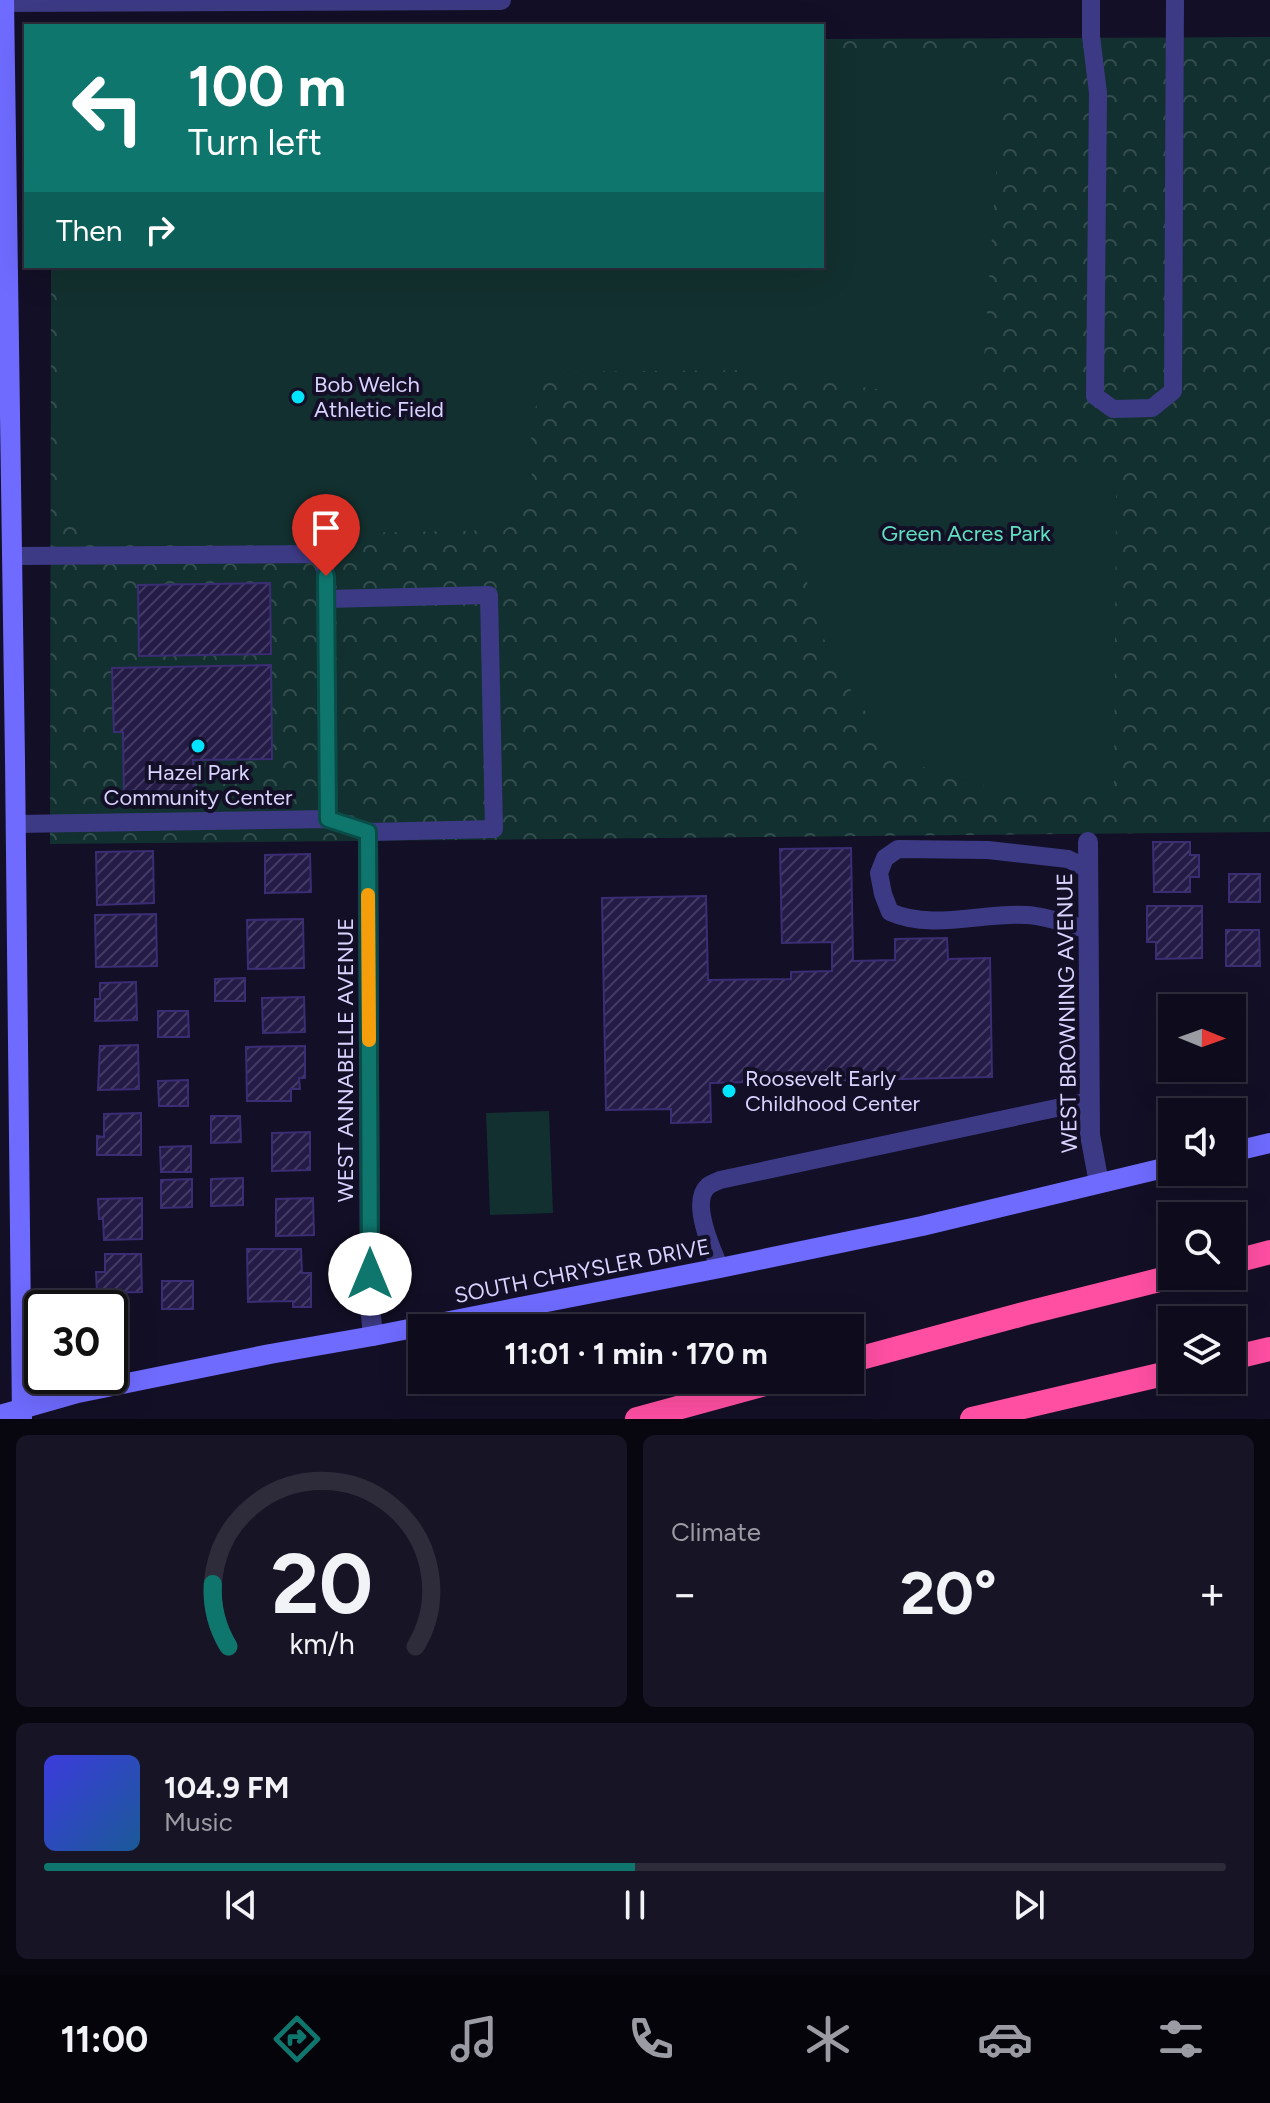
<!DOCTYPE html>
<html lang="en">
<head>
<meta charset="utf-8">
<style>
  :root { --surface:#0e0b1c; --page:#171425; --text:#f1f3f6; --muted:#9b9ba3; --line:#2e2b3b; --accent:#0f766e }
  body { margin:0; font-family:Figtree,sans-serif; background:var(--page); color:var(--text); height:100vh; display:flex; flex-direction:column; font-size:30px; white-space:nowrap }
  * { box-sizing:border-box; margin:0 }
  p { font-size:26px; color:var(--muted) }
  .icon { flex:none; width:44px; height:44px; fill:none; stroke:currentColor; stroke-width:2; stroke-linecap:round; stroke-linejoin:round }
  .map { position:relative; height:1419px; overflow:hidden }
  .drawer { display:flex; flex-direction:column; gap:16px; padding:16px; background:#08060f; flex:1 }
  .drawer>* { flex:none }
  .hud { position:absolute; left:24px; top:24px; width:800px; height:244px; border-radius:0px; box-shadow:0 8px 32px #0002,0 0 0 2px var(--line); background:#0f766e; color:#fff; overflow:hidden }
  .needle { width:52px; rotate:91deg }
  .tools { position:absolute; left:1158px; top:994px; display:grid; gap:16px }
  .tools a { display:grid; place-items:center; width:88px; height:88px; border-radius:0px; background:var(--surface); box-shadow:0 8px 32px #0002,0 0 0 2px var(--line); font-size:40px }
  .speed { position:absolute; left:24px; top:1290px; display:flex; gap:16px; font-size:40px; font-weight:700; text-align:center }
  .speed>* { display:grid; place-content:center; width:104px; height:104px; border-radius:50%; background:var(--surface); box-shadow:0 8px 32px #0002,0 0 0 2px var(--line); line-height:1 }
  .speed .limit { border:4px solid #111; border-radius:12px; background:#fff; color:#111 }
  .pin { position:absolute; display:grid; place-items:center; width:68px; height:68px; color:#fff; margin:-82px -34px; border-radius:50% 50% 50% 0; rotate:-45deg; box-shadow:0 0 8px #0007 }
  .pin .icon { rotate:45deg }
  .me { position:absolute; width:88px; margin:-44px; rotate:0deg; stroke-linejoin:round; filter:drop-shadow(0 0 6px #0008) }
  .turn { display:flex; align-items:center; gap:28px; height:168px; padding:0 32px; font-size:36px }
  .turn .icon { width:104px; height:104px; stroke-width:2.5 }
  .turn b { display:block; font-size:56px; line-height:68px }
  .then { display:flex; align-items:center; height:76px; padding:0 32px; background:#0003; gap:16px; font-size:30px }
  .big { font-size:60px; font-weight:700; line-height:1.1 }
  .drawer .card { flex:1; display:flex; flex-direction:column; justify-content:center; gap:12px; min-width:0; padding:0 28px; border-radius:12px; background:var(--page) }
  .drawer .dial { align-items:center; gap:0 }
  .dial svg { height:208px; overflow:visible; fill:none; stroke:var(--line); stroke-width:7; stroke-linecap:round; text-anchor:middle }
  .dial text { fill:var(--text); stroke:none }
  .song { display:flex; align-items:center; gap:24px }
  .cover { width:96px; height:96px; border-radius:12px; background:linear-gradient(135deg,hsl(240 70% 55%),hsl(210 70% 35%)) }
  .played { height:8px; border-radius:4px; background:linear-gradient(90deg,var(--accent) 50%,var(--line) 50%) }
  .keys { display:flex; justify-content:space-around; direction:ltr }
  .heat { display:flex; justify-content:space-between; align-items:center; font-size:44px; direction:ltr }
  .drawer .tiles { flex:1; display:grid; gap:16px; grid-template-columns:1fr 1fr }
  .card:last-child { grid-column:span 2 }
  .trip { position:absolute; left:408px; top:1314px; width:456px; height:80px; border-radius:0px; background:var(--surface); box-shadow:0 8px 32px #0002,0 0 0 2px var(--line); font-weight:700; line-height:80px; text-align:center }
  .menu { display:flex; height:128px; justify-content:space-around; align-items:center; background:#06040b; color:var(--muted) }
  .menu .icon { width:56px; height:56px }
  .menu .on { color:var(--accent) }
  .menu b { font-size:36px; color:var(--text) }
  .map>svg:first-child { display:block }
  .forest { fill:url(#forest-crowns) }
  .garden { fill:#12302f }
  .building { fill:url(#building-hatch); stroke:#3b2d73; stroke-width:2 }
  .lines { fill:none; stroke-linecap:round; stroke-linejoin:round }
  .lane { stroke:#3d3a85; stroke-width:18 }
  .street { stroke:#3d3a85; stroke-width:20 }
  .secondary { stroke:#6f6bff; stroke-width:20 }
  .highway { stroke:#ff4fa3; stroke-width:24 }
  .route-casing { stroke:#0a4d48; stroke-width:20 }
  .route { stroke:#0f766e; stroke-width:14 }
  .slow { stroke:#f59e0b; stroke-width:14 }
  .poi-dot { fill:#00e5ff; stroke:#130f26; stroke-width:3 }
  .labels { text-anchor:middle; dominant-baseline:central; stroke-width:8; stroke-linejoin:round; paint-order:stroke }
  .poi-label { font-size:22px; fill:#d9d4ff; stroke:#130f26; text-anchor:start }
  .park-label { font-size:22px; fill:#5fe0c0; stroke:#130f26 }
  .street-label { font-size:22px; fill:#d9d4ff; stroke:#130f26 }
</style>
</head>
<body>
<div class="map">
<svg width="1270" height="1419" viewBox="0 0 1270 1419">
  <defs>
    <pattern id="forest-crowns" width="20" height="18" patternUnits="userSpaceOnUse" patternTransform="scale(2)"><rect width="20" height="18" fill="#12302f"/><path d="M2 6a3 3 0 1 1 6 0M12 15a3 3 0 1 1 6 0" fill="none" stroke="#344d4e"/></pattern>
    <pattern id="building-hatch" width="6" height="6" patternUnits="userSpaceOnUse" patternTransform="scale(2)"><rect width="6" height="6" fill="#241b47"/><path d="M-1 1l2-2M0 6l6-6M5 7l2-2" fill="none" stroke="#433b63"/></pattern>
  </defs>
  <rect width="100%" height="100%" fill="#130f26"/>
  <path class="forest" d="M1270 37V832L50 844 51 266H822V39Z"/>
  <g class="garden">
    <path d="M822 49 1004 50 982 389 963 402 749 370 546 372 531 423 532 502 505 530 85 538 60 511 57 266H822Z"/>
    <path d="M803 473H1102L1116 493 1114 793 992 788 926 769 876 727 835 667 810 603 801 536Z"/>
    <path d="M549 1111 553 1213 490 1215 486 1113Z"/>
  </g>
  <g class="building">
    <path d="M270 583 271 654 139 656 138 585Z"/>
    <path d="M271 665 272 759 193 760 194 799 124 800 123 732H114L112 668Z"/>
    <path d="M1153 842H1190V855H1199V877H1190V892H1154Z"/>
    <path d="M851 848 853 961 895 960V939L947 938 948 959 990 958 992 1077 710 1083 711 1122 671 1123V1109L606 1110 602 898 706 896 708 980 791 979V972L832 971V942L782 943 780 849Z"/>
    <path d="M153 851 154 903 97 905 96 852Z"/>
    <path d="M310 854 311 892 265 893V855Z"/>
    <rect x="1229" y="874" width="31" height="28"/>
    <path d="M1147 906H1202V958L1156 959V942H1147Z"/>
    <path d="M156 914 157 966 96 967 95 915Z"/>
    <path d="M303 919 304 968 248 969 247 920Z"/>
    <path d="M1226 930H1259L1260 966H1226Z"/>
    <path d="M245 978V1001H215V979Z"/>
    <path d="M136 982 137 1020 95 1021V999H100V983Z"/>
    <path d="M304 997 305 1032 263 1033 262 998Z"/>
    <path d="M158 1011H188L189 1037H158Z"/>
    <path d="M138 1045 139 1089 98 1090 100 1046Z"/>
    <path d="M305 1046V1078H299L300 1089H291V1101H247L246 1047Z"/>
    <path d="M188 1080V1106H159L158 1081Z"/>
    <path d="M141 1113V1155H97V1136L104 1137V1114Z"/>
    <path d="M211 1116H240L241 1142 211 1143Z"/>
    <path d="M310 1132V1170L272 1171V1133Z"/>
    <path d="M191 1146V1172H161L160 1147Z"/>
    <path d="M243 1178V1205L211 1206V1179Z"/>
    <path d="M192 1179V1207L161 1208V1180Z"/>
    <path d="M142 1198V1239L104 1240 103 1219H99L98 1199Z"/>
    <path d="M313 1198 314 1235 276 1236V1199Z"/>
    <path d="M247 1249H301L302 1273H311V1307H293V1301L248 1302Z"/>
    <path d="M105 1254H141L142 1292 97 1293 96 1272H105Z"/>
    <rect x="162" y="1281" width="31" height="28"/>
  </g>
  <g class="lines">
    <g class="lane">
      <path d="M1091 0V36L1098 93 1095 396 1113 409 1152 408 1173 391 1175 0"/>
      <path d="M12 556 325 554 328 819"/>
      <path d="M16 824 328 819 368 832 494 829 489 595 326 599"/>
      <path d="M1088 869 1068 859 988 850 898 849 885 858 879 873 883 894 890 912C933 931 982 912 1027 915 1047 916 1069 925 1089 930"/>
      <path d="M720 1268C712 1250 690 1202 708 1186 712 1183 716 1182 720 1180L1089 1101"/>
    </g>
    <g class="street">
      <path d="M4 2 501 0"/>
      <path d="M368 832 370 1306 373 1336"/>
      <path d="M1088 842 1090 1135 1099 1183"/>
    </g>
    <g class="secondary">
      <path d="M4 0 15 760 22 1419"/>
      <path d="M1232 1152 1270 1143"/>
      <path d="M0 1415 78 1393 270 1354 373 1336 720 1268 922 1226 1172 1166"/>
    </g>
    <g class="highway">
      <path d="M1232 1262 1270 1252"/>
      <path d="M1232 1358 1270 1349"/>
      <path d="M850 1361 1027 1313 1175 1276"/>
      <path d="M637 1419 780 1380"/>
      <path d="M972 1419 1172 1372"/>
    </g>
  </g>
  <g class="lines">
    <defs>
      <path id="route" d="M326 576 328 819 368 832 370 1274"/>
    </defs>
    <use href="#route" class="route-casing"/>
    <use href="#route" class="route"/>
    <path class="slow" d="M368 895 369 1040"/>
  </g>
  <g class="poi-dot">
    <circle cx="298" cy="397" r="8"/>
    <circle cx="198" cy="746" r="8"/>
    <circle cx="729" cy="1091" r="8"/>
  </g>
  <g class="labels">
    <g class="poi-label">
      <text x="314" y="384">Bob Welch<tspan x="314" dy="25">Athletic Field</tspan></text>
      <text x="198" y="772" text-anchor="middle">Hazel Park<tspan x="198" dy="25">Community Center</tspan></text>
      <text x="745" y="1078">Roosevelt Early<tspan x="745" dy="25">Childhood Center</tspan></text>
    </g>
    <g class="park-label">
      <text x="966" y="533">Green Acres Park</text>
    </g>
    <g class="street-label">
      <text transform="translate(1067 1013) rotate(-91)">WEST BROWNING AVENUE</text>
      <text transform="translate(345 1060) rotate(-90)">WEST ANNABELLE AVENUE</text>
      <text transform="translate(582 1271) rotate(-11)">SOUTH CHRYSLER DRIVE</text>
    </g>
  </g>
</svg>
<div class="tools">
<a><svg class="needle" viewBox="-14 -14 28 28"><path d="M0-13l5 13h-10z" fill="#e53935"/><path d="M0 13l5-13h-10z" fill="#9b9ba3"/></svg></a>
<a><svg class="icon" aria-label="sound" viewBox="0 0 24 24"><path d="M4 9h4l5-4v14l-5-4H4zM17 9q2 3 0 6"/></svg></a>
<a><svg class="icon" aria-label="search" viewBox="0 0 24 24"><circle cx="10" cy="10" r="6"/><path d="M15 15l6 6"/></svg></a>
<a><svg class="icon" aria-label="layers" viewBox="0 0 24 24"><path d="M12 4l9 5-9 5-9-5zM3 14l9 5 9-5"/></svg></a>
</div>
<div class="speed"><div class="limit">30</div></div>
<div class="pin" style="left:326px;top:576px;background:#d93025"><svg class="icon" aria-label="arrive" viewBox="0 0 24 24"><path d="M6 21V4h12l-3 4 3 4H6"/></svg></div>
<svg class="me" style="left:370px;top:1274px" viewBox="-20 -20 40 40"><circle r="19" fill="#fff"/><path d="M0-13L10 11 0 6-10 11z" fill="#0f766e"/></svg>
<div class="trip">11:01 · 1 min · 170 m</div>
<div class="hud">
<div class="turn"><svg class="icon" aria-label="left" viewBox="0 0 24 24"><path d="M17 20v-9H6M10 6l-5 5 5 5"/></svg><div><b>100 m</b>Turn left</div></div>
<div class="then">Then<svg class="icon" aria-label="right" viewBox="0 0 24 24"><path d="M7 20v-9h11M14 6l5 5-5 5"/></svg></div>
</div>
</div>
<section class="drawer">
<div class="tiles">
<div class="card dial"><svg viewBox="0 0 100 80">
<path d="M14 69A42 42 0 1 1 86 69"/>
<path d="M14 69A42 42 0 0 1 8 45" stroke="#0f766e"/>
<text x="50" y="56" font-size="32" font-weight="700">20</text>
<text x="50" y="72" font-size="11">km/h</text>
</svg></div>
<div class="card"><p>Climate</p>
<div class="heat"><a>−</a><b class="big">20°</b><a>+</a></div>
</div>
<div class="card">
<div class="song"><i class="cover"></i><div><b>104.9 FM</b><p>Music</p></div></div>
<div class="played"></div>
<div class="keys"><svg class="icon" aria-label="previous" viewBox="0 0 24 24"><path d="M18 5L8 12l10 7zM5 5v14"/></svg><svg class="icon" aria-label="pause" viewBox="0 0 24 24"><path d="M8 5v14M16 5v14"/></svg><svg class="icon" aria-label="next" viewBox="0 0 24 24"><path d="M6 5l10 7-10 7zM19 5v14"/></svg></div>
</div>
</div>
</section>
<nav class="menu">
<b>11:00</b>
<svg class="icon on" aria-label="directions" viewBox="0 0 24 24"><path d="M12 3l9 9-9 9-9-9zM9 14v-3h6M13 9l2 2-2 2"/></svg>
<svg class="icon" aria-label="music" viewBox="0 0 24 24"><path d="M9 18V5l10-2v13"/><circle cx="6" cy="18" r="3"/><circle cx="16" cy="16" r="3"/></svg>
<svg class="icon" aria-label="phone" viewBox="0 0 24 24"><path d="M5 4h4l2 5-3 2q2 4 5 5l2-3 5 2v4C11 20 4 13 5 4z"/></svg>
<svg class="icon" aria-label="climate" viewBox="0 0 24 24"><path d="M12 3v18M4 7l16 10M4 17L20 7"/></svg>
<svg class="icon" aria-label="car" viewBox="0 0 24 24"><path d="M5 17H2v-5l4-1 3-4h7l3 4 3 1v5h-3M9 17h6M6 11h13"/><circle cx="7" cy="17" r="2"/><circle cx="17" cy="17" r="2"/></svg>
<svg class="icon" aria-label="filters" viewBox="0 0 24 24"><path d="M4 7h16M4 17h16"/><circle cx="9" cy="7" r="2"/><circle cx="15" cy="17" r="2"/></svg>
</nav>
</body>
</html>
